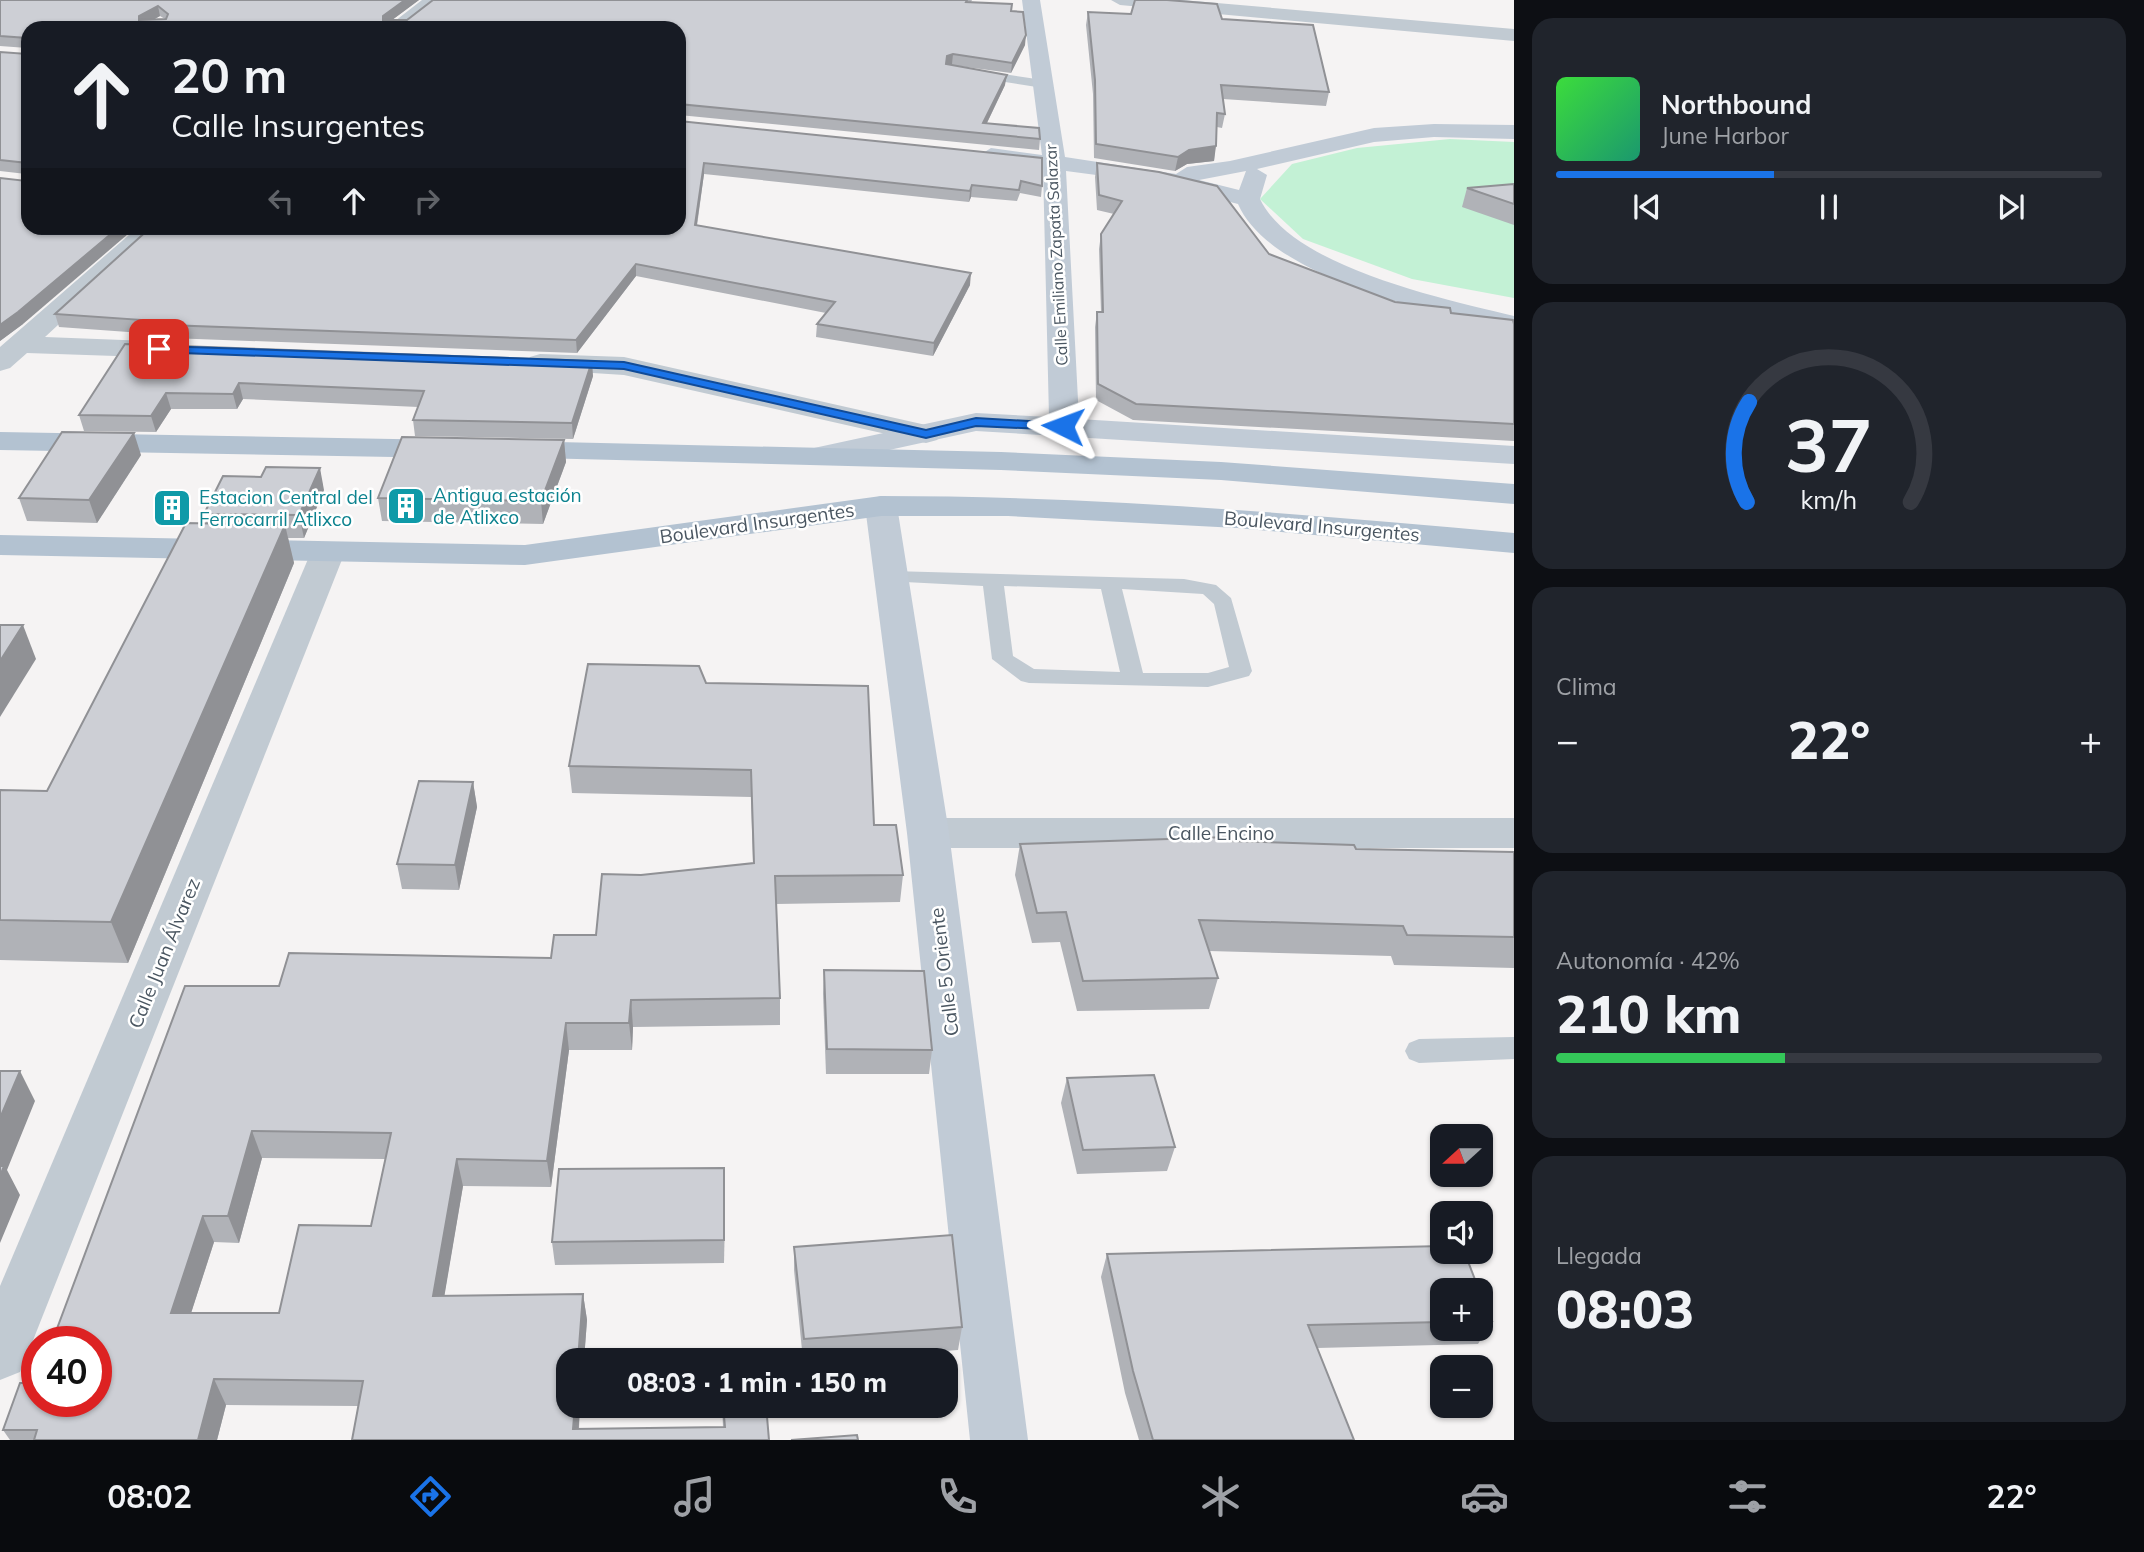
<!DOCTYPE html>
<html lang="es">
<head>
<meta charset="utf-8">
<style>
  :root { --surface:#171b24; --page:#20242c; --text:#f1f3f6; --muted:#9ea1a6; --line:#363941; --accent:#1a73e8 }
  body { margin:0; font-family:Mulish,sans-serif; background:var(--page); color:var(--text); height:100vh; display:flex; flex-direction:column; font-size:26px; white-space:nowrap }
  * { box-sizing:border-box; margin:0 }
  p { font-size:23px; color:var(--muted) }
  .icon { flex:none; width:38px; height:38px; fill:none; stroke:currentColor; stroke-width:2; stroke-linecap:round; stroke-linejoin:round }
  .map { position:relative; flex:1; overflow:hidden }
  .panel { display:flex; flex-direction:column; gap:18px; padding:18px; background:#0d0f14; width:630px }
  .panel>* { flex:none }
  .banner { position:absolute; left:21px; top:21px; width:665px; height:214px; border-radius:21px; box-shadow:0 2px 5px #0004; background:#171b24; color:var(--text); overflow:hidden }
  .needle { width:46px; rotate:249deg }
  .controls { position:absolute; left:1430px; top:1124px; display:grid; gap:14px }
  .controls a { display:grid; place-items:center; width:63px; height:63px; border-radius:14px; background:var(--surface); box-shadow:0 2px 5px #0004; font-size:35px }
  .speed { position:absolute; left:21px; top:1326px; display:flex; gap:14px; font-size:35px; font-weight:700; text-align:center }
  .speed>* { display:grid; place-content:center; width:91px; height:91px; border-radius:50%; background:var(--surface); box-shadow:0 2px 5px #0004; line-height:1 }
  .speed .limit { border:10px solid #d22; background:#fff; color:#111 }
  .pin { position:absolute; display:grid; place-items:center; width:60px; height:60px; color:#fff; margin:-30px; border-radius:14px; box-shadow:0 4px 10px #0006 }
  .me { position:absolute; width:77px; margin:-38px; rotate:273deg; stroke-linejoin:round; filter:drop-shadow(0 0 5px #0008) }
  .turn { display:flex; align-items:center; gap:24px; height:147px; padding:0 35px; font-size:32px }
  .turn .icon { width:91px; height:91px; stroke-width:2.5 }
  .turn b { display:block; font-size:49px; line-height:60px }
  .lanes { display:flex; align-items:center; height:66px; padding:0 35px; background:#0003; justify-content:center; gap:35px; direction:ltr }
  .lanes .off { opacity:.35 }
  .big { font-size:52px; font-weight:800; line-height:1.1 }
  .panel .card { flex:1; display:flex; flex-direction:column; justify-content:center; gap:10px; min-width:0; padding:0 24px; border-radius:21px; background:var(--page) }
  .panel .dial { align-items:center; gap:0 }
  .dial svg { height:182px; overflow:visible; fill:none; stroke:var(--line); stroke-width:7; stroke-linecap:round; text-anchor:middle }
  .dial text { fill:var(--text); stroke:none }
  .song { display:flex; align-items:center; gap:21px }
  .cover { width:84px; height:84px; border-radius:10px; background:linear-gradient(135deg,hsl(120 70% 55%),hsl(160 70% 35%)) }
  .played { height:7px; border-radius:4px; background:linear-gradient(90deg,var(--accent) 40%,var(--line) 40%) }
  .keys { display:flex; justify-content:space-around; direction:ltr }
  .heat { display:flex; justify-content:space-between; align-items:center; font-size:38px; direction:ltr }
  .charge { height:10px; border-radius:5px; background:linear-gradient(90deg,#34c759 42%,var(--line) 0) }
  .trip { position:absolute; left:556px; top:1348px; width:402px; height:70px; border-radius:21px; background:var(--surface); box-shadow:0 2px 5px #0004; font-weight:800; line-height:70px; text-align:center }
  .menu { display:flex; height:112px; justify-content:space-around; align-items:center; background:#090b0e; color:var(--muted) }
  .menu .icon { width:49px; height:49px }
  .menu .active { color:var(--accent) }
  .menu b { font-size:32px; color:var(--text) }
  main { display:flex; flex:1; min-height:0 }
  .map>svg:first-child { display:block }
  .green { fill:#c3f1d5 }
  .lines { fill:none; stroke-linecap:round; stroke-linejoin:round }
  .lane { fill:#c1cad2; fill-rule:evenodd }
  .street { fill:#c1cad2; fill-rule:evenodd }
  .secondary { fill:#c1cbd6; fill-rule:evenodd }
  .primary { fill:#b3c2d1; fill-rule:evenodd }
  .wall { fill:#b0b2b7; fill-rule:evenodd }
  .shaded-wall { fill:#909195 }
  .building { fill:#cdcfd5; stroke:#909195; stroke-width:2; fill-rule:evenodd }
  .route { fill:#1a73e8; stroke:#114b97; stroke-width:2 }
  .labels { text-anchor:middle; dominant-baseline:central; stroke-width:5; stroke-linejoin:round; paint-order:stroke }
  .far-street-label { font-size:16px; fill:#4a5661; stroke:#fff }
  .culture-label { font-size:19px; fill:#0d838f; stroke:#fff; text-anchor:start }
  .street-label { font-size:19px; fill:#4a5661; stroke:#fff }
</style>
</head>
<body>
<main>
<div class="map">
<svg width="1514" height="1440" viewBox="0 0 1514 1440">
  <rect width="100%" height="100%" fill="#f5f3f3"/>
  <path class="green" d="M1450 139 1514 142V298L1412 279 1303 239 1260 199 1292 164 1357 148Z"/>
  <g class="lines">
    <g class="lane">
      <path d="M977 70 1043 80 1049 84 1043 88 973 77 971 74Z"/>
      <path d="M892 571 1184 579 1216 585 1231 598 1252 671 1249 676 1208 687 1029 683 1021 681 992 659 983 586 885 581 882 577 885 573ZM1004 586 1101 589 1120 672 1034 669 1013 656ZM1122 589 1203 594 1214 604 1229 667 1208 673H1143Z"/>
      <path d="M1514 1037V1059L1419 1063 1409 1059 1405 1051 1409 1043 1419 1039Z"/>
    </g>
    <g class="street">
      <path d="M422 0H443L407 28H386Z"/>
      <path d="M1111 0H1182L1514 29V41L1120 5Z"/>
      <path d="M137 228H163L45 337 175 342 185 344 189 350 185 356 175 358 27 353 10 368 0 371V347Z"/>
      <path d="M540 354 624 357 926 425 937 428 941 434 937 440 926 443 624 375 530 369 526 363 530 357Z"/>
      <path d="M328 542 340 545 345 552 28 1353 20 1372 0 1380V1286L311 552 316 545Z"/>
      <path d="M928 818H1514V848H928L913 843 907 833 913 823Z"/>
    </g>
    <g class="secondary">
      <path d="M1022 0H1040L1065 157 1176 174 1187 167 1230 161 1374 128 1434 124 1514 125V139L1434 137 1374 142 1257 169 1267 175 1260 199C1292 267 1444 299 1514 316V332C1440 314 1270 279 1238 204L1157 183 1066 171 1079 419 1514 446V464L976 431 825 464 814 462 809 455 814 448 976 413 1049 417 1043 168 991 162 980 155 991 148 1042 155ZM1246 171 1239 190 1199 180Z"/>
      <path d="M881 496 892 499 897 506 949 833 1028 1440H970L907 833 865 506 870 499Z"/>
    </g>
    <g class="primary">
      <path d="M0 432 449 440 460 442 464 449 460 456 449 458 0 450Z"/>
      <path d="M513 441 1001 452 1221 462 1514 484V504L1221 480 1001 470 502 457 498 450 502 443Z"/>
      <path d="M881 496C1093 496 1303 514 1514 533V553L1237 528 1008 516H881L525 565 0 555V535L525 545Z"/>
    </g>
  </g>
  <g class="wall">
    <path d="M0 0H419L392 20H407L433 0H972L971 2 1011 11 1025 45 1011 73 951 65 1005 85 987 123 1040 139 1039 150 679 115V28L28 228 23 324 0 341V178L26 181V174L0 171V52L27 54V48L0 46ZM160 16 165 19 153 20Z"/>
    <path d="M1088 12 1222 19 1329 92 1326 106 1223 99 1225 114 1222 128 1217 127 1214 161 1187 164 1175 171 1094 158 1093 94 1086 25Z"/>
    <path d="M679 121 1042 158V186L1041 197 1020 193 1017 201 971 197 969 202 704 174 697 226 970 285 933 356 816 337 817 324 826 313 636 276 577 353 144 337 142 333 59 327 55 314Z"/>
    <path d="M1097 163 1269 254 1395 302 1514 324V441L1133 420 1096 400 1095 327 1097 312H1101L1099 249 1101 234 1114 214 1097 210 1095 177Z"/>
    <path d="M1514 184V225L1462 207 1467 188Z"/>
    <path d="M125 344 593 376 573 439 415 436 413 420 418 407 243 399 237 409H171L156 432 84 431 79 415Z"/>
    <path d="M564 440 566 462 543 524 382 521 378 498Z"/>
    <path d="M141 455 97 523 27 521 19 498Z"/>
    <path d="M324 490 304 538H288L294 563 128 963 0 960V790L47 791 206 523 204 514Z"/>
    <path d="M706 683 874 825 903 875 900 902 776 904 780 998V1025L633 1027 632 1050H569L551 1187 463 1186 444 1296 583 1294 587 1320 584 1360H569V1405H580L579 1429 723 1427 722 1405H766L769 1440H352L358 1406 226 1405 217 1440H10L3 1430 36 1383 279 986 551 958 596 935 641 875 753 863 751 797 572 793 569 766ZM262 1158 385 1159 371 1226 279 1313H191L214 1242 239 1243Z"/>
    <path d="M473 782 477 807 459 890 402 889 397 864Z"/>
    <path d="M1230 841 1356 849 1514 852V968L1394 965 1391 956 1209 951 1218 978 1209 1009 1077 1011 1060 942 1032 943 1015 875 1020 844Z"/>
    <path d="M824 970 932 1050 929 1074H826L823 994Z"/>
    <path d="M1067 1078 1175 1147 1167 1171 1077 1174 1061 1103Z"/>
    <path d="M724 1168V1263L555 1265 552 1242Z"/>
    <path d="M794 1247 962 1327 958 1350 827 1360H803L794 1270Z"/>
    <path d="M1107 1254 1442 1290V1328H1480V1293L1492 1321 1478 1344 1317 1348 1354 1440H1139L1125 1393 1101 1277Z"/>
  </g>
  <g class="shaded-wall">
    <path d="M405 0H419L384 26 383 16Z"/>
    <path d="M158 6 160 16 142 26 139 20V16Z"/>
    <path d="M1026 35 1025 45 1011 73 1012 63Z"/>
    <path d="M953 54 952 64 946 66 947 56Z"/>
    <path d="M1007 75 1005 85 982 133 983 123Z"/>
    <path d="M1216 146 1214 161 1187 164 1175 171 1178 157 1189 150Z"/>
    <path d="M704 163V174L695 237V225Z"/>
    <path d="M972 185 971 197 969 202 970 191Z"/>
    <path d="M118 228H135L23 324 0 341V325Z"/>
    <path d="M636 264V276L577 353 576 340Z"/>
    <path d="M971 273 970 285 933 356 934 343Z"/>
    <path d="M592 361 593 376 573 439 572 423Z"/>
    <path d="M239 383 243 399 237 409 233 394Z"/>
    <path d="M166 393 171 409 156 432 151 416Z"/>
    <path d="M134 433 141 455 97 523 89 500Z"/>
    <path d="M564 440 566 462 543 524 541 501Z"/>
    <path d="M320 468 324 490 304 538 299 515Z"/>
    <path d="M285 525 294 563 128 963 111 922Z"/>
    <path d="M23 625 36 659 0 717V661Z"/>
    <path d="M473 782 477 807 459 890 455 865Z"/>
    <path d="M631 1000 633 1027 632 1050 629 1023Z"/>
    <path d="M566 1023 569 1050 551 1187 547 1161Z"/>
    <path d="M20 1071 35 1101 7 1170 20 1195 0 1243V1118Z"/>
    <path d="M252 1131 262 1158 239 1243 228 1216Z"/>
    <path d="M457 1159 463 1186 440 1322 433 1296Z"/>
    <path d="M724 1168 725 1192 724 1263Z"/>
    <path d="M203 1216 214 1242 183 1338 171 1313Z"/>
    <path d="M583 1294 587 1320 584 1360H578Z"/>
    <path d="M214 1379 226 1405 217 1440H198Z"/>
    <path d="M575 1405H580L578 1440 573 1429Z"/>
  </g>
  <g class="building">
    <path d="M0 0H405L383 16V20H407L433 0H967L966 2 1012 4 1011 11 1023 12 1026 35 1012 63 953 54 947 56 946 64 1007 75 983 123 1039 128 1040 139 679 104V28H28V228H118L18 312 0 325V178L26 181 27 163 0 160V52L27 54V38L0 36ZM158 6 168 14 166 19 139 20V16Z"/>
    <path d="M1135 0H1167L1217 4 1222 19 1313 25 1329 92 1221 85 1225 114 1217 113 1216 146 1189 150 1178 157 1096 144 1095 80 1088 12 1131 14Z"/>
    <path d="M679 121 1042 158V186L1021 181 1019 190 972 185 970 191 704 163 695 225 971 273 934 343 817 324 835 302 636 264 576 340 140 324 143 320 55 314 150 228H679Z"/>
    <path d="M1097 163 1159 172 1217 186 1269 254 1395 302 1450 308 1451 313 1513 320 1514 324V424L1136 404 1098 384 1097 312H1103L1101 234 1122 201 1099 195Z"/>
    <path d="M1514 184V204L1467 188Z"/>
    <path d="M125 344 592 361 572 423 413 420 424 391 239 383 233 394 166 393 151 416 79 415Z"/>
    <path d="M62 432 134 433 89 500 19 498Z"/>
    <path d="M402 437 564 440 541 501 378 498Z"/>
    <path d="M266 467 320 468 299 515 204 514 223 476 261 477Z"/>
    <path d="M186 523 285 525 111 922 0 920V790L47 791Z"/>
    <path d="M0 625H23L0 661Z"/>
    <path d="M588 664 699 666 706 683 868 686 874 825H896L903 875 775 876 780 998 631 1000 629 1023H566L547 1161 457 1159 433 1296 583 1294 578 1360H569V1405H575L573 1429 725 1427 723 1405H766L769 1440H352L363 1381 214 1379 198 1440H34L37 1430H3L20 1383H36L37 1382V1402H96V1342H52L185 986H279L289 953 551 958 554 935H596L602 874 641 875 754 863 751 770 569 766ZM252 1131 391 1133 371 1226 299 1225 279 1313H171L203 1216H228Z"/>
    <path d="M419 781 473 782 455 865 397 864Z"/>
    <path d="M1228 837 1230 841 1354 845 1356 849 1514 852V937L1407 935 1403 926 1199 920 1218 978 1083 981 1066 912 1037 913 1020 844Z"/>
    <path d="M824 970 924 971 932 1050 827 1049Z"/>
    <path d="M0 1071H20L0 1118Z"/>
    <path d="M1154 1075 1175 1147 1083 1150 1067 1078Z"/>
    <path d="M0 1166H4L0 1176Z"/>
    <path d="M724 1168V1240L552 1242 559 1169Z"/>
    <path d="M952 1235 962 1327 804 1339 794 1247Z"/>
    <path d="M1442 1246V1251H1464L1479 1290H1442V1322L1308 1325 1354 1440H1153L1133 1371 1107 1254Z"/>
    <path d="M1480 1293 1492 1321H1480Z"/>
    <path d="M857 1435 858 1440H791Z"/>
  </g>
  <path class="route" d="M159 346 624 362 926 430 976 418 1063 423 1070 426 1063 430 976 426 926 438 624 369 154 352V347Z"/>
  <defs>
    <symbol id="building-square" viewBox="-11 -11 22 22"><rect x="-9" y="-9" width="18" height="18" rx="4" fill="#0f9aa8" stroke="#fff"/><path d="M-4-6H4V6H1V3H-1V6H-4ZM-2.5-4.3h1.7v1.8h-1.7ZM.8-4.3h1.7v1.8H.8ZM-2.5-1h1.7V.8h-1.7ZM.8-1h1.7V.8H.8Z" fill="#fff"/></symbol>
  </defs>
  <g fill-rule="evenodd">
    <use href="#building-square" x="384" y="484" width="44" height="44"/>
    <use href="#building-square" x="150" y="486" width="44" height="44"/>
  </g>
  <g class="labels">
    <g class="far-street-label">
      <text transform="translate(1056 255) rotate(-93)">Calle Emiliano Zapata Salazar</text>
    </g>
    <g class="culture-label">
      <text x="433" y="495">Antigua estación<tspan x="433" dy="22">de Atlixco</tspan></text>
      <text x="199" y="497">Estacion Central del<tspan x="199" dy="22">Ferrocarril Atlixco</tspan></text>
    </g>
    <g class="street-label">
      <text transform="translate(757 523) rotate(-8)">Boulevard Insurgentes</text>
      <text transform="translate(1322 526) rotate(5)">Boulevard Insurgentes</text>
      <text x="1221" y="833">Calle Encino</text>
      <text transform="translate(164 953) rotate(-68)">Calle Juan Álvarez</text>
      <text transform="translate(944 972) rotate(-97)">Calle 5 Oriente</text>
    </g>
  </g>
</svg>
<div class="controls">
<a><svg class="needle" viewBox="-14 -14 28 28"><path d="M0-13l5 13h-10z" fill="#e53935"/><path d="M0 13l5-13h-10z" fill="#9ea1a6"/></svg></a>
<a><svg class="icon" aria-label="sound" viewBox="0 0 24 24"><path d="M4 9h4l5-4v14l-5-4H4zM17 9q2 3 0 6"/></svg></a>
<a>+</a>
<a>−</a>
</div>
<div class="speed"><div class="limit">40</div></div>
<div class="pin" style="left:159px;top:349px;background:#d93025"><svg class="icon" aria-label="arrive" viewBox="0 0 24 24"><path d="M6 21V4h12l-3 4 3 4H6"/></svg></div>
<svg class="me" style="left:1063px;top:426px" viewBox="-20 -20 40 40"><path d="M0-17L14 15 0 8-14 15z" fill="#1a73e8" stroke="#fff" stroke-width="4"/></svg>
<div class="trip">08:03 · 1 min · 150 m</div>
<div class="banner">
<div class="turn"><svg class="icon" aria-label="ahead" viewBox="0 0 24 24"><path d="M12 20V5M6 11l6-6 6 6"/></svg><div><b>20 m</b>Calle Insurgentes</div></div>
<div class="lanes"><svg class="icon off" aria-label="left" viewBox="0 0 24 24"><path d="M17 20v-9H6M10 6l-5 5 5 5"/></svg><svg class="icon" aria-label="ahead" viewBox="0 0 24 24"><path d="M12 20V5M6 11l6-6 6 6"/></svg><svg class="icon off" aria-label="right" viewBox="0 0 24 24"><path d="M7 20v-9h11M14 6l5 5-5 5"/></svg></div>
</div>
</div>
<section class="panel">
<div class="card">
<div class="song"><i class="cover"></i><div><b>Northbound</b><p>June Harbor</p></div></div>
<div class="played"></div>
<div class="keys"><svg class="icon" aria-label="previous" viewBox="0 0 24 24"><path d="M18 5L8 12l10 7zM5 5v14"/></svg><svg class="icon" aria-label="pause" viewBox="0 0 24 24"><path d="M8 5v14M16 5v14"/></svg><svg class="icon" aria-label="next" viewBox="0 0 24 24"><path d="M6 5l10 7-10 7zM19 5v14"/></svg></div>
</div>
<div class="card dial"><svg viewBox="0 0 100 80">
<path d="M14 69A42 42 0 1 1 86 69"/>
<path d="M14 69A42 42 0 0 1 15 25" stroke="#1a73e8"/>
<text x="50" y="56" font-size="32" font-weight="700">37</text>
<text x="50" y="72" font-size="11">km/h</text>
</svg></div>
<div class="card"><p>Clima</p>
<div class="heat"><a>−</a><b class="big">22°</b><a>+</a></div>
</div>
<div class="card"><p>Autonomía · 42%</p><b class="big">210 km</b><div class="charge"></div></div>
<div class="card"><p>Llegada</p><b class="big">08:03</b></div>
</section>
</main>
<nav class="menu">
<b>08:02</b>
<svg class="icon active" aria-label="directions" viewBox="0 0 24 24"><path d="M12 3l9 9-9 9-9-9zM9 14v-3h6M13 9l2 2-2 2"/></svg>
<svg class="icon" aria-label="music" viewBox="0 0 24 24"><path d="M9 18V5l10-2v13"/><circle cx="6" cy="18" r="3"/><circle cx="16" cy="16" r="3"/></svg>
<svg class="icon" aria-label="phone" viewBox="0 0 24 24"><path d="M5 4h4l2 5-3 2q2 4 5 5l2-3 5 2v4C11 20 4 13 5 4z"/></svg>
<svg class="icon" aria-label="climate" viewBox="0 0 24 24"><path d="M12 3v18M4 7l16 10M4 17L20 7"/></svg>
<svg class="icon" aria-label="car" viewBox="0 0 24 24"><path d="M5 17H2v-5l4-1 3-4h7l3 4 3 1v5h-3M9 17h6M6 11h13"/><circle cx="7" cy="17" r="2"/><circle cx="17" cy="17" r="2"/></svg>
<svg class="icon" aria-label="filters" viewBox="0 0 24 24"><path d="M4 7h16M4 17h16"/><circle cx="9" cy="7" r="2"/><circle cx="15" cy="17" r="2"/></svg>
<b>22°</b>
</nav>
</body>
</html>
